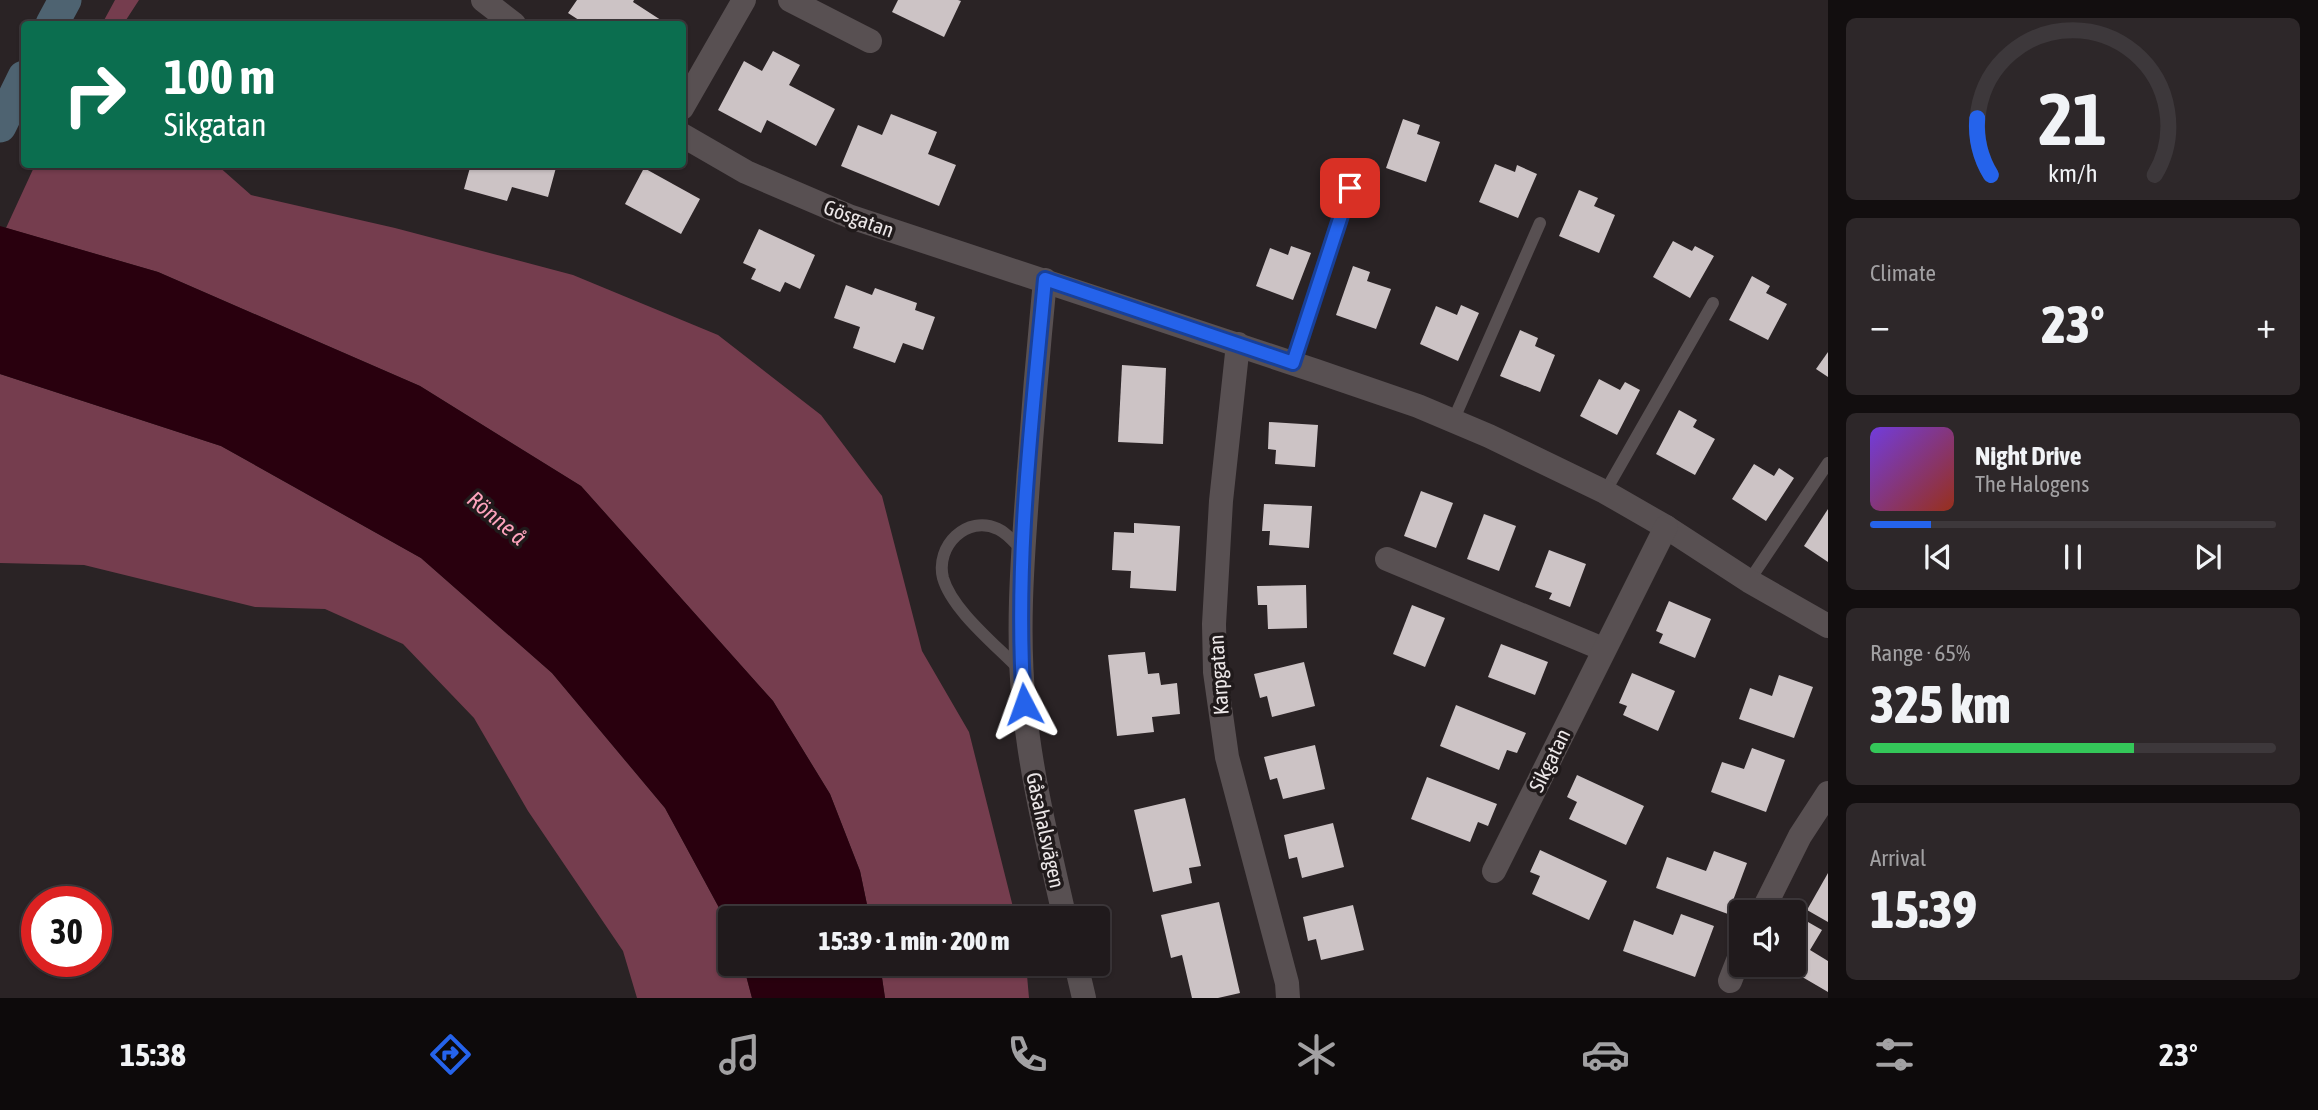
<!DOCTYPE html>
<html lang="en">
<head>
<meta charset="utf-8">
<style>
  :root { --surface:#201a1c; --page:#2d2729; --text:#f1f3f6; --muted:#a2a1a3; --line:#3d383b; --accent:#2563eb }
  body { margin:0; font-family:"Asap Condensed",sans-serif; background:var(--page); color:var(--text); height:100vh; display:flex; flex-direction:column; font-size:26px; white-space:nowrap }
  * { box-sizing:border-box; margin:0 }
  p { font-size:23px; color:var(--muted) }
  .icon { flex:none; width:38px; height:38px; fill:none; stroke:currentColor; stroke-width:2; stroke-linecap:round; stroke-linejoin:round }
  .map { position:relative; flex:1; overflow:hidden }
  .side { display:flex; flex-direction:column; gap:18px; padding:18px; background:#120e0f; width:490px }
  .side>* { flex:none }
  .top-card { position:absolute; left:21px; top:21px; width:665px; height:147px; border-radius:7px; box-shadow:0 2px 5px #0004,0 0 0 2px var(--line); background:#0b6e4f; color:#fff; overflow:hidden }
  .tools { position:absolute; left:1729px; top:900px; display:grid; gap:14px }
  .tools a { display:grid; place-items:center; width:77px; height:77px; border-radius:7px; background:var(--surface); box-shadow:0 2px 5px #0004,0 0 0 2px var(--line); font-size:35px }
  .speed { position:absolute; left:21px; top:886px; display:flex; gap:14px; font-size:35px; font-weight:700; text-align:center }
  .speed>* { display:grid; place-content:center; width:91px; height:91px; border-radius:50%; background:var(--surface); box-shadow:0 2px 5px #0004,0 0 0 2px var(--line); line-height:1 }
  .speed .limit { border:10px solid #d22; background:#fff; color:#111 }
  .pin { position:absolute; display:grid; place-items:center; width:60px; height:60px; color:#fff; margin:-30px; border-radius:14px; box-shadow:0 4px 10px #0006 }
  .me { position:absolute; width:77px; margin:-38px; rotate:356deg; stroke-linejoin:round; filter:drop-shadow(0 0 5px #0008) }
  .turn { display:flex; align-items:center; gap:24px; height:147px; padding:0 28px; font-size:32px }
  .turn .icon { width:91px; height:91px; stroke-width:2.5 }
  .turn b { display:block; font-size:49px; line-height:60px }
  .big { font-size:52px; font-weight:800; line-height:1.1 }
  .side .card { flex:1; display:flex; flex-direction:column; justify-content:center; gap:10px; min-width:0; padding:0 24px; border-radius:10px; background:var(--page) }
  .side .dial { align-items:center; gap:0 }
  .dial svg { height:182px; overflow:visible; fill:none; stroke:var(--line); stroke-width:7; stroke-linecap:round; text-anchor:middle }
  .dial text { fill:var(--text); stroke:none }
  .song { display:flex; align-items:center; gap:21px }
  .cover { width:84px; height:84px; border-radius:10px; background:linear-gradient(135deg,hsl(260 70% 55%),hsl(10 70% 35%)) }
  .played { height:7px; border-radius:4px; background:linear-gradient(90deg,var(--accent) 15%,var(--line) 15%) }
  .keys { display:flex; justify-content:space-around; direction:ltr }
  .heat { display:flex; justify-content:space-between; align-items:center; font-size:38px; direction:ltr }
  .charge { height:10px; border-radius:5px; background:linear-gradient(90deg,#34c759 65%,var(--line) 0) }
  .trip { position:absolute; left:718px; top:906px; width:392px; height:70px; border-radius:7px; background:var(--surface); box-shadow:0 2px 5px #0004,0 0 0 2px var(--line); font-weight:800; line-height:70px; text-align:center }
  .dock { display:flex; height:112px; justify-content:space-around; align-items:center; background:#0d0a0b; color:var(--muted) }
  .dock .icon { width:49px; height:49px }
  .dock .active { color:var(--accent) }
  .dock b { font-size:32px; color:var(--text) }
  main { display:flex; flex:1; min-height:0 }
  .map>svg:first-child { display:block }
  .forest { fill:#753d4e }
  .water { fill:#29000e }
  .building { fill:#ccc3c5 }
  .lines { fill:none; stroke-linecap:round; stroke-linejoin:round }
  .lane { stroke:#585052; stroke-width:12 }
  .street { stroke:#585052; stroke-width:24 }
  .secondary { stroke:#4e6371; stroke-width:33 }
  .route-casing { stroke:#184099; stroke-width:18 }
  .route { stroke:#2563eb; stroke-width:12 }
  .labels { text-anchor:middle; dominant-baseline:central; stroke-width:7; stroke-linejoin:round; paint-order:stroke }
  .street-label { font-size:21px; fill:#ece7e8; stroke:#201a1b }
  .water-label { font-size:23px; font-style:italic; fill:#fda3bc; stroke:#201a1b }
</style>
</head>
<body>
<main>
<div class="map">
<svg width="1828" height="998" viewBox="0 0 1828 998">
  <rect width="100%" height="100%" fill="#2a2325"/>
  <g class="forest">
    <path d="M115 0H139L126 20V24H102Z"/>
    <path d="M35 165H217L251 195 395 228 573 275 718 335 821 415 882 496 922 651 969 732 1016 919H870L860 871 830 794 773 701 581 486 420 386 158 272 6 228Z"/>
    <path d="M0 374 221 446 421 558 552 673 665 808 730 928V964H743L752 998H637L623 951 528 811 474 718 403 644 325 609 255 607 84 565 0 563Z"/>
    <path d="M880 964H1026L1029 998H885Z"/>
  </g>
  <g class="water">
    <path d="M0 226 158 272 420 386 581 486 773 701 830 794 860 871 870 919H730V928L665 808 552 673 421 558 221 446 0 374Z"/>
    <path d="M743 964H880L885 998H752Z"/>
  </g>
  <g class="building">
    <path d="M577 0H634L633 2 667 24H585L568 13Z"/>
    <path d="M898 0H958L961 1 944 37 892 12Z"/>
    <path d="M773 51 800 65 789 85 835 109 816 146 767 120 761 133 718 110 744 61 762 71Z"/>
    <path d="M891 114 937 132 928 154 956 165 939 206 841 166 858 125 882 135Z"/>
    <path d="M1403 119 1420 125 1417 134 1440 142 1426 182 1386 168Z"/>
    <path d="M471 164H557L548 197 512 187 507 201 464 189Z"/>
    <path d="M1495 164 1515 172 1517 165 1537 174 1518 218 1479 202Z"/>
    <path d="M644 168 700 199 681 234 625 204Z"/>
    <path d="M1579 190 1598 198 1594 206 1615 215 1599 253 1559 236Z"/>
    <path d="M759 229 815 255 800 289 785 282 780 292 751 279 756 269 743 263Z"/>
    <path d="M1673 241 1692 251 1695 246 1714 256 1690 298 1653 277Z"/>
    <path d="M1291 246 1311 253 1293 300 1256 286 1270 248 1288 255Z"/>
    <path d="M1353 266 1370 272 1367 281 1391 289 1376 329 1336 315Z"/>
    <path d="M1752 276 1770 286 1766 293 1787 304 1768 340 1729 320Z"/>
    <path d="M846 285 872 295 875 288 917 303 915 310 935 317 923 350 903 343 895 363 853 348 860 327 834 318Z"/>
    <path d="M1461 305 1479 313 1458 361 1420 344 1436 306 1457 315Z"/>
    <path d="M1520 330 1538 338 1535 346 1555 355 1540 392 1500 376Z"/>
    <path d="M1828 352V377L1816 369Z"/>
    <path d="M1122 365 1166 368 1163 444 1118 442Z"/>
    <path d="M1599 379 1620 390 1625 382 1640 390 1617 435 1580 416Z"/>
    <path d="M1679 410 1697 420 1693 427 1715 439 1695 475 1656 454Z"/>
    <path d="M1269 422 1318 425 1315 467 1275 464 1276 450 1268 449Z"/>
    <path d="M1754 464 1774 476 1779 468 1794 478 1766 521 1732 499Z"/>
    <path d="M1421 491 1453 503 1436 548 1404 536Z"/>
    <path d="M1264 504 1312 506 1309 548 1269 545 1270 531H1262Z"/>
    <path d="M1828 509V562L1804 546Z"/>
    <path d="M1484 514 1516 526 1499 571 1467 559Z"/>
    <path d="M1134 523 1180 526 1176 591 1130 588 1131 571 1112 570 1114 532 1134 533Z"/>
    <path d="M1549 550 1586 564 1570 607 1549 599 1552 593 1535 587Z"/>
    <path d="M1306 585 1307 628 1268 629 1267 605H1258L1257 586Z"/>
    <path d="M1669 601 1711 619 1695 658 1659 643 1663 634 1656 631Z"/>
    <path d="M1412 605 1445 618 1425 667 1393 654Z"/>
    <path d="M1501 644 1548 662 1535 695 1488 677Z"/>
    <path d="M1145 652 1148 674 1159 673 1161 685 1177 683 1180 714 1152 717 1154 732 1117 736 1108 655Z"/>
    <path d="M1304 662 1315 706 1272 717 1267 696 1260 698 1254 674Z"/>
    <path d="M1632 673 1675 691 1658 731 1623 715 1627 706 1619 703Z"/>
    <path d="M1779 675 1813 687 1794 738 1739 719 1750 688 1772 696Z"/>
    <path d="M1456 705 1526 733 1517 753 1507 750 1499 770 1440 746Z"/>
    <path d="M1315 745 1325 789 1283 799 1277 778 1270 780 1264 757Z"/>
    <path d="M1752 748 1785 760 1766 812 1711 792 1722 762 1744 769Z"/>
    <path d="M1577 775 1644 806 1626 845 1569 819 1577 802 1567 797Z"/>
    <path d="M1427 777 1497 804 1488 826 1478 822 1470 842 1411 819Z"/>
    <path d="M1185 798 1201 866 1189 868 1192 883 1153 892 1134 810Z"/>
    <path d="M1333 823 1344 867 1302 878 1297 857 1289 859 1284 835Z"/>
    <path d="M1540 850 1607 881 1589 920 1532 894 1540 876 1530 872Z"/>
    <path d="M1714 851 1747 863 1728 914 1656 888 1667 857 1706 871Z"/>
    <path d="M1828 873V922L1807 910Z"/>
    <path d="M1219 902 1240 993 1218 998H1192L1182 955 1171 958 1161 915Z"/>
    <path d="M1353 905 1364 950 1321 960 1316 939 1308 941 1303 917Z"/>
    <path d="M1681 914 1714 926 1695 977 1623 951 1634 920 1673 935Z"/>
    <path d="M1794 914 1822 930 1810 950 1828 961V992L1780 964H1794Z"/>
  </g>
  <g class="lines">
    <g class="lane">
      <path d="M1292 363 1350 188"/>
      <path d="M1453 421 1540 223"/>
      <path d="M1605 492 1713 303"/>
      <path d="M1749 581 1828 463"/>
      <path d="M1019 669C996 645 952 610 943 578 935 546 967 514 998 529 1007 533 1015 543 1022 550"/>
    </g>
    <g class="street">
      <path d="M483 0 514 24"/>
      <path d="M790 0 870 41"/>
      <path d="M682 108 744 0"/>
      <path d="M682 135 746 172 851 217 1316 371 1418 406 1489 436 1605 492 1666 527 1749 581 1828 626"/>
      <path d="M1045 280C1038 352 1032 424 1027 497 1022 566 1017 635 1024 704 1031 777 1049 848 1065 919"/>
      <path d="M1238 344 1221 501 1214 624 1215 672 1227 757 1287 983 1288 998"/>
      <path d="M1387 559 1603 649"/>
      <path d="M1494 871 1666 527"/>
      <path d="M1762 912 1800 836 1828 793"/>
      <path d="M1076 964 1084 998"/>
      <path d="M1730 981 1741 953"/>
    </g>
    <g class="secondary">
      <path d="M52 24 65 0"/>
      <path d="M0 126 24 77"/>
    </g>
  </g>
  <g class="lines">
    <defs>
      <path id="route" d="M1024 704C1014 563 1032 420 1045 279L1293 363 1350 188"/>
    </defs>
    <use href="#route" class="route-casing"/>
    <use href="#route" class="route"/>
  </g>
  <g class="labels">
    <g class="street-label">
      <text transform="translate(859 218) rotate(20)">Gösgatan</text>
      <text transform="translate(1218 675) rotate(-94)">Karpgatan</text>
      <text transform="translate(1549 760) rotate(-64)">Sikgatan</text>
      <text transform="translate(1046 830) rotate(78)">Gåsahalsvägen</text>
    </g>
    <g class="water-label">
      <text transform="translate(497 518) rotate(40)">Rönne å</text>
    </g>
  </g>
</svg>
<div class="tools">
<a><svg class="icon" aria-label="sound" viewBox="0 0 24 24"><path d="M4 9h4l5-4v14l-5-4H4zM17 9q2 3 0 6"/></svg></a>
</div>
<div class="speed"><div class="limit">30</div></div>
<div class="pin" style="left:1350px;top:188px;background:#d93025"><svg class="icon" aria-label="arrive" viewBox="0 0 24 24"><path d="M6 21V4h12l-3 4 3 4H6"/></svg></div>
<svg class="me" style="left:1024px;top:704px" viewBox="-20 -20 40 40"><path d="M0-17L14 15 0 8-14 15z" fill="#2563eb" stroke="#fff" stroke-width="4"/></svg>
<div class="trip">15:39 · 1 min · 200 m</div>
<div class="top-card">
<div class="turn"><svg class="icon" aria-label="right" viewBox="0 0 24 24"><path d="M7 20v-9h11M14 6l5 5-5 5"/></svg><div><b>100 m</b>Sikgatan</div></div>
</div>
</div>
<section class="side">
<div class="card dial"><svg viewBox="0 0 100 80">
<path d="M14 69A42 42 0 1 1 86 69"/>
<path d="M14 69A42 42 0 0 1 8 44" stroke="#2563eb"/>
<text x="50" y="56" font-size="32" font-weight="700">21</text>
<text x="50" y="72" font-size="11">km/h</text>
</svg></div>
<div class="card"><p>Climate</p>
<div class="heat"><a>−</a><b class="big">23°</b><a>+</a></div>
</div>
<div class="card">
<div class="song"><i class="cover"></i><div><b>Night Drive</b><p>The Halogens</p></div></div>
<div class="played"></div>
<div class="keys"><svg class="icon" aria-label="previous" viewBox="0 0 24 24"><path d="M18 5L8 12l10 7zM5 5v14"/></svg><svg class="icon" aria-label="pause" viewBox="0 0 24 24"><path d="M8 5v14M16 5v14"/></svg><svg class="icon" aria-label="next" viewBox="0 0 24 24"><path d="M6 5l10 7-10 7zM19 5v14"/></svg></div>
</div>
<div class="card"><p>Range · 65%</p><b class="big">325 km</b><div class="charge"></div></div>
<div class="card"><p>Arrival</p><b class="big">15:39</b></div>
</section>
</main>
<nav class="dock">
<b>15:38</b>
<svg class="icon active" aria-label="directions" viewBox="0 0 24 24"><path d="M12 3l9 9-9 9-9-9zM9 14v-3h6M13 9l2 2-2 2"/></svg>
<svg class="icon" aria-label="music" viewBox="0 0 24 24"><path d="M9 18V5l10-2v13"/><circle cx="6" cy="18" r="3"/><circle cx="16" cy="16" r="3"/></svg>
<svg class="icon" aria-label="phone" viewBox="0 0 24 24"><path d="M5 4h4l2 5-3 2q2 4 5 5l2-3 5 2v4C11 20 4 13 5 4z"/></svg>
<svg class="icon" aria-label="climate" viewBox="0 0 24 24"><path d="M12 3v18M4 7l16 10M4 17L20 7"/></svg>
<svg class="icon" aria-label="car" viewBox="0 0 24 24"><path d="M5 17H2v-5l4-1 3-4h7l3 4 3 1v5h-3M9 17h6M6 11h13"/><circle cx="7" cy="17" r="2"/><circle cx="17" cy="17" r="2"/></svg>
<svg class="icon" aria-label="filters" viewBox="0 0 24 24"><path d="M4 7h16M4 17h16"/><circle cx="9" cy="7" r="2"/><circle cx="15" cy="17" r="2"/></svg>
<b>23°</b>
</nav>
</body>
</html>
